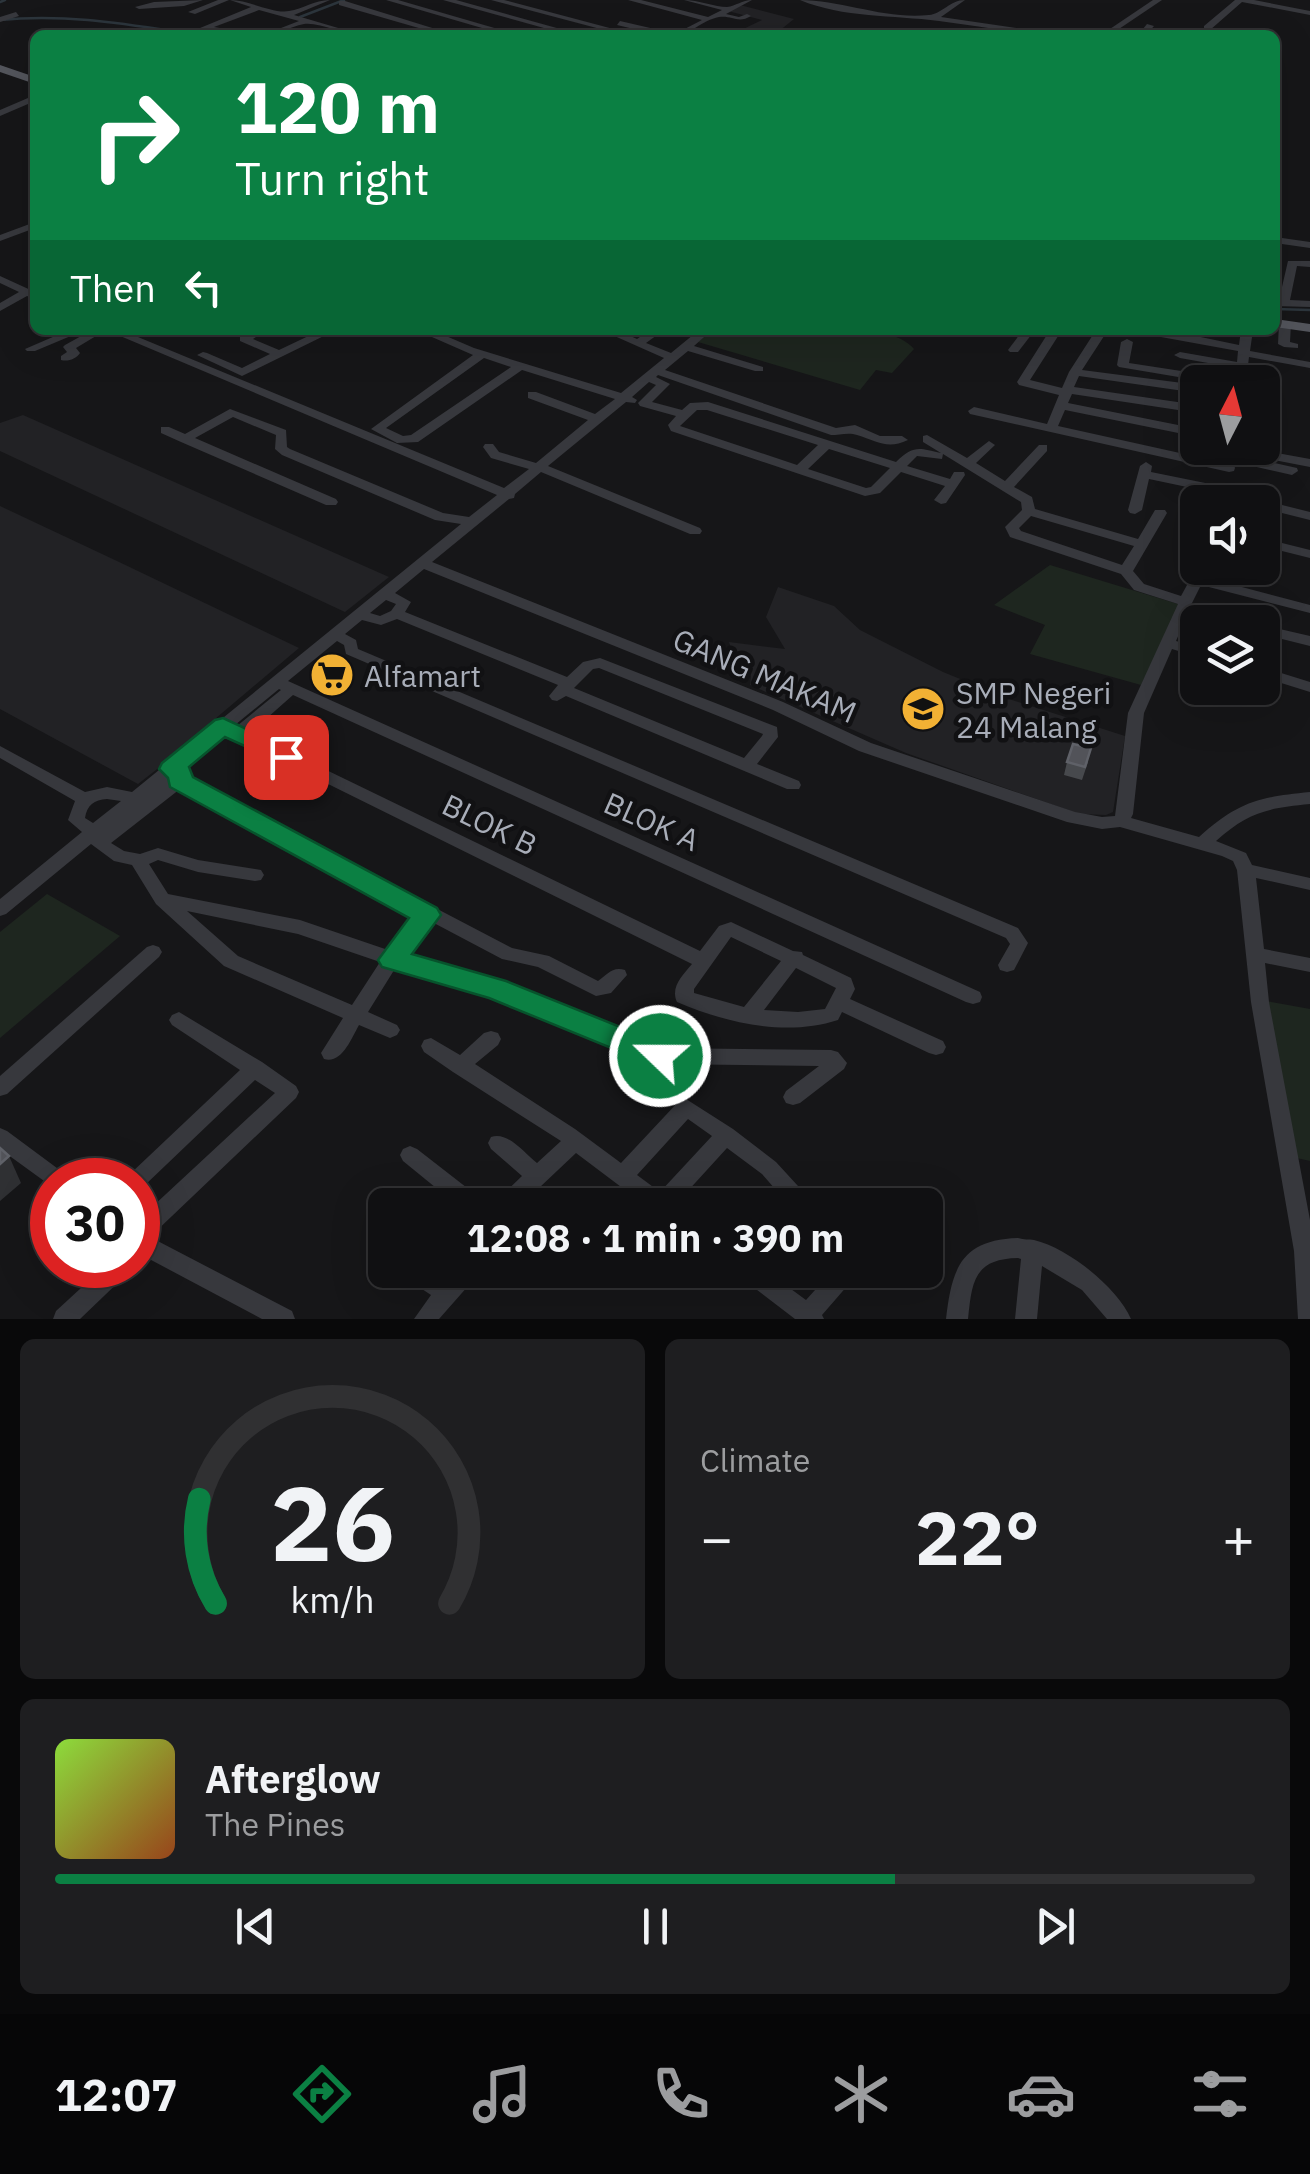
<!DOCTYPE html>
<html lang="en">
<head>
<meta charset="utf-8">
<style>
  :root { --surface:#101012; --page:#1e1e20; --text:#f1f3f6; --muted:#9c9d9f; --line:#303032; --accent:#0b8043 }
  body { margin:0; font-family:"IBM Plex Sans",sans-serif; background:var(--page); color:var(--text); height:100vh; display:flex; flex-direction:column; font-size:38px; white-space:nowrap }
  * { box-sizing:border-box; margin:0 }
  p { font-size:32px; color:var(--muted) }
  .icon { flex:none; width:55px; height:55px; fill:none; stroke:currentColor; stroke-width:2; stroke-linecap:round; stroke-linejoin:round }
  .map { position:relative; height:1319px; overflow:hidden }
  .side { display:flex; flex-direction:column; gap:20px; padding:20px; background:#09090a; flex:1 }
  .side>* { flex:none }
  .banner { position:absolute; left:30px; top:30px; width:1250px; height:305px; border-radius:15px; box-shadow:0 10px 40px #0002,0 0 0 2px var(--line); background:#0b8043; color:#fff; overflow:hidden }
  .needle { width:65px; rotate:6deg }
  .tools { position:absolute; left:1180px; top:365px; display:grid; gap:20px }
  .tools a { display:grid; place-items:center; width:100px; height:100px; border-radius:15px; background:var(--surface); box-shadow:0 10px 40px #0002,0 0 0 2px var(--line); font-size:50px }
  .speed { position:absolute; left:30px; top:1158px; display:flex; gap:20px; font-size:50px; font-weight:700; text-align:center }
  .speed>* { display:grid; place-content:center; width:130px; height:130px; border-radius:50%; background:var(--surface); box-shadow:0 10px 40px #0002,0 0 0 2px var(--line); line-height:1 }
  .speed .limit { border:15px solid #d22; background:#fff; color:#111 }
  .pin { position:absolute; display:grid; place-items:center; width:85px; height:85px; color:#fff; margin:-42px; border-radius:20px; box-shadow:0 5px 15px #0006 }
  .me { position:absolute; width:110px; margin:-55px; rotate:292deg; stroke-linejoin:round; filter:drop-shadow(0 0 8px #0008) }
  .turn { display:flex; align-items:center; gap:35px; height:210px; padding:0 40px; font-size:45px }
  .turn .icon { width:130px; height:130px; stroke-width:2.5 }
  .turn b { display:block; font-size:70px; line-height:85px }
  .then { display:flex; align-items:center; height:95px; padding:0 40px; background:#0003; gap:20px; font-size:38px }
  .big { font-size:75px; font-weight:700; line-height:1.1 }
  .side .tile { flex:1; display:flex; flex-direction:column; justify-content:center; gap:15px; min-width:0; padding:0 35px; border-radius:15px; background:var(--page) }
  .side .dial { align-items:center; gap:0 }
  .dial svg { height:260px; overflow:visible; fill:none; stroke:var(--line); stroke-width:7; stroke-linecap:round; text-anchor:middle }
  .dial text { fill:var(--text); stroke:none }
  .song { display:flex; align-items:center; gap:30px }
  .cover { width:120px; height:120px; border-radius:15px; background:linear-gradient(135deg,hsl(90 70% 55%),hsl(20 70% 35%)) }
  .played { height:10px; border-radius:5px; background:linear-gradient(90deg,var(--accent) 70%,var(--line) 70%) }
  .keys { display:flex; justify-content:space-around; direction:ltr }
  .heat { display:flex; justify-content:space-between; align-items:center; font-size:55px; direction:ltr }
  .side .tiles { flex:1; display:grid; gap:20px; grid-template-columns:1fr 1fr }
  .tile:last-child { grid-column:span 2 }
  .trip { position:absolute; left:368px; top:1188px; width:575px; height:100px; border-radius:15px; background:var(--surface); box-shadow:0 10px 40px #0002,0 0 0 2px var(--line); font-weight:700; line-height:100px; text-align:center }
  .menu { display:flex; height:160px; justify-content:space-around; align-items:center; background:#060607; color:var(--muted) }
  .menu .icon { width:70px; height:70px }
  .menu .selected { color:var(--accent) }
  .menu b { font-size:45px; color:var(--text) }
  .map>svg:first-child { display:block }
  .built { fill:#222225 }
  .green { fill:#1e261f }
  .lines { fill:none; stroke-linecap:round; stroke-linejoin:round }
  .stream { stroke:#2c353c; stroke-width:2.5 }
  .minor { fill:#37383d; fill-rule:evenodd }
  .major { fill:#53555c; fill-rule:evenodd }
  .wall { fill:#47494d }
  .shaded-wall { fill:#2f3033 }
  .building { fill:#525359; stroke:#5f6168; stroke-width:2.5 }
  .route { fill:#0b8043; stroke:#07532c; stroke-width:2.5 }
  .labels { text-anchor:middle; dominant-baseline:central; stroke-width:9; stroke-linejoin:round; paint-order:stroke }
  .poi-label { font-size:30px; fill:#a8adb8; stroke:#111113; text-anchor:start }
  .street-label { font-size:30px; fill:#a8adb8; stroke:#111113 }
</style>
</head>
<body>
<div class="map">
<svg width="1310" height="1319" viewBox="0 0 1310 1319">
  <rect width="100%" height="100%" fill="#161618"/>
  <g class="built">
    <path d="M740 5 794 19 774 35 733 34 762 20 728 11Z"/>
    <path d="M23 415 389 577 345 612 0 451V423Z"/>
    <path d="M0 506 117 561 299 648 209 724 211 727 138 784 0 709Z"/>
    <path d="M778 587 834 606 860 630 943 672 1012 700 1125 736 1113 812 1106 815 1079 814 906 753 750 685 751 676 733 655 729 642 785 649 766 617Z"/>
  </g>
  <g class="green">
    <path d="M712 330H749L776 337 787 330C819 330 893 322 914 349L892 373 876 370 860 390 698 342Z"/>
    <path d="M1050 565 1178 604 1179 610 1141 685 1030 654 1045 625 994 605Z"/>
    <path d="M47 894 120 936 0 1038V932Z"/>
    <path d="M1266 1001 1310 1009V1161L1297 1158Z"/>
  </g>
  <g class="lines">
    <g class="stream">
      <path d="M0 2 5 0"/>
      <path d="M300 17 344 0"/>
      <path d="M0 20C68 13 131 25 198 35"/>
      <path d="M1275 309 1310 310"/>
    </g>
    <g class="minor">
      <path d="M203 0 184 6 139 9 135 7 154 2Z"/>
      <path d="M218 0H229L195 14 188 12Z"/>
      <path d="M230 0C249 0 273 14 289 11 303 9 314 0 330 0L294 15 362 35C343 35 320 22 304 24 289 27 278 35 263 35L299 21 259 10 214 27 237 31V35L205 31 194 35H183L251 7Z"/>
      <path d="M386 0H398L519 35H506Z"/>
      <path d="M443 0H456L582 35H569Z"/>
      <path d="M491 0H504L636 35H623Z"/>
      <path d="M628 0H641L708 17 722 10 684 0C698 0 715 7 727 7 736 6 742 0 752 0L726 14 739 17 747 14 751 16C738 24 732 15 719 17 702 20 691 35 673 35L702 20Z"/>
      <path d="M800 0C842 0 886 20 929 15 942 14 950 0 965 0L941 17 1063 35C1021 35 980 26 939 21 893 15 843 18 800 0Z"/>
      <path d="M1153 0H1162L1110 35H1101Z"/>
      <path d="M1235 0H1254L1310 11V15L1242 2 1210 30H1204V26Z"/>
      <path d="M339 1H345L455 35H443L339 5Z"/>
      <path d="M16 12 19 16 0 22V17Z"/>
      <path d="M620 21 672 33 673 35H659L617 25Z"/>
      <path d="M1147 24 1154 26 1146 35H1138Z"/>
      <path d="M35 95V101L0 116V110Z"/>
      <path d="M35 222V228L0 241V235Z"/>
      <path d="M1275 237 1310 242V248L1275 243Z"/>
      <path d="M1288 261H1310V267L1297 266 1290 300 1310 301V307L1275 306V300H1279Z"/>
      <path d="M0 276 35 292V299L27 296 0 311V303L19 292 0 283Z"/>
      <path d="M1285 321 1291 324 1290 342 1298 344V348L1284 347 1278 344 1279 324Z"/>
      <path d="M69 330H85L35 351H27L25 349Z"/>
      <path d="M92 330H121L504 488 529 469 491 458 483 447 485 444H493L499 452 536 463 588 420 528 398V392H536L595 414 615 399 522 370 418 442 397 443 371 429 473 355 416 330H432L474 348 621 393 664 358 601 330H617L637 339 650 330H664L646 343 671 353 699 330H712L694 346 763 367V371H755L688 351 665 370 836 428 855 425 880 436H902L908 440C887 450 877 441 857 435 849 432 839 435 831 435L658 375 656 377 670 384 652 402 682 410 690 403 708 402 896 462C914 445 918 448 941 453L923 442V436L927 435 967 458 989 441 995 445 976 463 1005 481 1039 445H1047V451L1014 487 1032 497 1035 509 1138 539 1155 510H1165L1167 513 1133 571 1144 584 1181 596 1198 565V568H1208L1204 577 1310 605V613L1201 585 1191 605 1244 619 1246 622H1224L1188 613 1176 641 1198 647V657L1172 649 1144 713 1133 814 1131 818 1199 837C1238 802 1258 797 1310 792V804C1268 808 1248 812 1216 841L1246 853 1252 865 1310 878V890L1256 878 1264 949 1310 958V972L1265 963 1269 1002 1310 1220V1319H1298L1294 1251 1251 1002 1237 870 1233 861 1222 856 1120 827 1102 829 1067 822 859 751 773 710 424 569 395 593 411 602 405 612 567 677 583 662 600 658 777 727 778 737 757 764 799 781 801 785 799 789H787L566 696 557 701 552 700 549 696 558 685 397 619 381 625 362 620 345 634 356 640 358 649 1018 928 1028 943 1014 970 1007 972 1000 970 998 965 1010 944 1006 938 346 654 344 645 337 641 288 681 980 992 982 997 980 1002 973 1004 966 1002 293 695 250 733 700 951 719 926 731 922 793 951 802 952 803 955 851 978 855 989 850 999 943 1041 946 1047 943 1053 936 1055 929 1053 842 1012 838 1020C786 1037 726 1023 677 1002 670 987 683 975 692 964L225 733 175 774 185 777 512 948 549 956 598 981C607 975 612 966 625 970L627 975 611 993 596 996 538 967 502 959 432 922 405 956 503 983 661 1048 831 1050 838 1052 847 1063 844 1069 800 1103 793 1105 786 1103 783 1097 786 1091 819 1066 660 1064 492 994 396 967 368 1012 397 1025 400 1030 397 1035 390 1038 359 1025C351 1039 342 1064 324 1059L321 1053 343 1018 224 966 156 904 132 865 114 861 91 844 6 914 0 916V899L82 832 68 820 75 801 0 758V746L85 792 107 787 132 792 461 524 435 520 282 455 275 449 276 435 233 417 195 438 336 499 338 502 336 505H326L181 442 161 433V427H169L185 434 230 409 286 430 287 447 290 449 443 513 469 517 497 495 106 330 76 348 80 353C76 359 68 362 61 360V356L67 352 63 347 65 345ZM484 358 511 367 411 435 403 436 386 428ZM649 382 656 385 638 403 640 406 676 416 668 425 671 431 865 496 880 493 901 472 945 486 934 500 941 504 946 503 965 475 964 472H954L950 479 907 466 917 456 942 459 943 454 1021 502 1022 510 1005 527 1010 537 1121 574 1134 590 1178 604 1128 713 1115 816 1102 817 1075 812 871 743 783 702 432 562 509 499 514 498 515 494 541 472 690 534H700L702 531 700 528 548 466 626 402 635 403 637 400 632 397ZM697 410H707L818 445 797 465 680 426ZM829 449 890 468 871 487 866 488 808 469ZM1031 516 1134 546 1122 565 1021 531 1019 528ZM386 600 396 604 391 611 380 616 370 613ZM599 668 763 734 762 736 744 758 574 688 593 669ZM279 689 281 690 237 726 235 725ZM180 789 417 914 388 950 300 920 168 894 149 864 158 860 198 872 255 881 261 880 264 875 261 870 255 869 198 860 158 848 140 854 124 851 111 843ZM107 799 121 801 93 823 85 818C87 805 94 800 107 799ZM187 911 298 934 380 962 352 1005 238 956ZM731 937 781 961 744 1007 694 993V989ZM796 968 836 988 825 1009 798 1012 764 1010Z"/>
      <path d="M252 330H267L253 339 279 350 321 330H336L242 376 197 355 203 352 207 353 242 368 270 354 240 341V337Z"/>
      <path d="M1023 330H1035L1018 352H1010L1008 350Z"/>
      <path d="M1050 330H1062L1030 380 1062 388 1069 372 1096 330H1108L1082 370 1198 385V393L1079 376 1074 387 1198 405V413L1072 394 1068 403 1198 429V437L1065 410 1058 426 1234 465 1235 468 1234 471 1229 472 970 414 968 411 974 407 1047 424 1059 395 1019 385 1017 382Z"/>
      <path d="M1155 330H1167L1239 345 1241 330H1253L1250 351 1310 362V368L1249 357 1246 382H1234L1236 368 1180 358 1174 355 1180 352 1237 362 1238 351 1161 337Z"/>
      <path d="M1127 339 1133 342 1129 363 1227 378 1233 382H1208L1119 367 1117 365 1121 342Z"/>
      <path d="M1226 448H1249L1310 459V467L1232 452Z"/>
      <path d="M1239 455 1297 468 1298 471 1292 475 1235 462V456Z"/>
      <path d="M1146 462 1152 466 1151 472 1225 487 1232 491 1225 495 1149 479 1142 510 1135 514 1130 513 1128 510 1140 466Z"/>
      <path d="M1262 500 1310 512V520L1262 508V502H1256Z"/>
      <path d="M1262 538 1310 550V558L1262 546Z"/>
      <path d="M1262 625 1310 636V646L1262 634Z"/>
      <path d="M1262 667 1310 682V692L1262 677Z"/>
      <path d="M153 945 159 947 162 952 159 957 7 1094 0 1096V1076L147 947Z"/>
      <path d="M179 1012 262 1062 296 1086 299 1092 296 1098 150 1237 292 1311 295 1319H262L138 1253V1220L275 1093 255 1080 144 1186 138 1189V1180H127L130 1174 240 1070 172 1025 169 1020 172 1015Z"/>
      <path d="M491 1031 498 1033 501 1039 498 1045 475 1064 575 1129 621 1163 679 1101 686 1099 733 1129 776 1162 809 1198 813 1205H789L762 1174 727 1148 675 1205H645L576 1153 521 1205H495L499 1198 522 1176 491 1149 488 1143 491 1137C508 1131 524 1153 537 1163L561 1141 453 1072 424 1052 421 1046 424 1040 431 1038 460 1055 484 1033ZM688 1119 712 1136 660 1192 637 1175Z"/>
      <path d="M0 1128 7 1131 65 1174 68 1180H52V1187L51 1186 0 1149Z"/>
      <path d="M410 1146 417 1149 480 1198 484 1205H457L403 1161 400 1155 403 1149Z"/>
      <path d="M377 1236 385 1239V1262L369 1253 366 1246 369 1239Z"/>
      <path d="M1018 1238C1024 1240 1029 1239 1034 1240 1068 1248 1117 1287 1131 1319H1107L1082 1290 1042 1266 1037 1319H1015L1021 1259 1018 1258C974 1259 972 1281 968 1319H946C952 1268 961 1240 1018 1238Z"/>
      <path d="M106 1265H132L129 1272 80 1319H53L56 1311Z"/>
      <path d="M401 1270H431L445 1280 454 1270H479L476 1277 439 1319H414L431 1295 404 1277Z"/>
      <path d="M737 1270H765L806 1300 833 1270H858L855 1277 822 1315 824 1319H795L740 1277Z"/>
    </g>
    <g class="major">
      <path d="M0 65 35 77V84L0 72Z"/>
      <path d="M1275 319 1310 324V332L1275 327Z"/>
    </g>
  </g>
  <path class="wall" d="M1067 762H1088L1082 780 1064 775Z"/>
  <path class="shaded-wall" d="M9 1156 21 1183 0 1201V1164Z"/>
  <g class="building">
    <path d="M1073 744 1091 748 1085 767 1067 762Z"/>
    <path d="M0 1148 9 1156 0 1164Z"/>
  </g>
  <path class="route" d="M223 718 294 751 298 757 286 765 225 737 189 767 193 777 437 908 441 915 412 954 506 981 670 1047 675 1056 670 1064 660 1068 489 998 382 967 378 960 409 918 170 787 168 778 159 769 162 763 215 720Z"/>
  <defs>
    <symbol id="supermarket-disc" viewBox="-11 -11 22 22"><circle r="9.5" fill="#f2b134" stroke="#111113"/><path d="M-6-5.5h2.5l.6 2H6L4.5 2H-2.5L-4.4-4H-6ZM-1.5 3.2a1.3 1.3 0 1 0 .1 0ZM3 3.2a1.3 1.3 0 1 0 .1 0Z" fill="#111"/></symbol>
    <symbol id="school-disc" viewBox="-11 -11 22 22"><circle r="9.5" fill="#f2b134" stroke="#111113"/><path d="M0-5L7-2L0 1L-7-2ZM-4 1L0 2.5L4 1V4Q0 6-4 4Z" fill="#111"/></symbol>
  </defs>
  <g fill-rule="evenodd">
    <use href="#supermarket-disc" x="307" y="650" width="50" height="50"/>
    <use href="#school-disc" x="898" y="684" width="50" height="50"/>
  </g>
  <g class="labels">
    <g class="poi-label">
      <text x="364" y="675">Alfamart</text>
      <text x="956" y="692">SMP Negeri<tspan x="956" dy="34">24 Malang</tspan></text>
    </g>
    <g class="street-label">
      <text transform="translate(765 675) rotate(23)">GANG MAKAM</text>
      <text transform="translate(652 821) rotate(24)">BLOK A</text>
      <text transform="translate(490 824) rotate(26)">BLOK B</text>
    </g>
  </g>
</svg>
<div class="tools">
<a><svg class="needle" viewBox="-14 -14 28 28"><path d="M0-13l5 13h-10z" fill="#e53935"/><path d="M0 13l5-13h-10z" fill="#9c9d9f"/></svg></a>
<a><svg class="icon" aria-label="sound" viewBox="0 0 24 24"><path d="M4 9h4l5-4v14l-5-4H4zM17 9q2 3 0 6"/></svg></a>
<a><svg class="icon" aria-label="layers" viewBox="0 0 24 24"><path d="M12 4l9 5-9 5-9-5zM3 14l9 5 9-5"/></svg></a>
</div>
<div class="speed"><div class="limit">30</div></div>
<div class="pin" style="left:286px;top:757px;background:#d93025"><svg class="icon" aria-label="arrive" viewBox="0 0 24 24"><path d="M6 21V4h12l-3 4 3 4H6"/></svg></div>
<svg class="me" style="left:660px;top:1056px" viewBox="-20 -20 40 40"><circle r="17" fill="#0b8043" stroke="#fff" stroke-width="3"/><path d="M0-11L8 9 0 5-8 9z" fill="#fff"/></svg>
<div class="trip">12:08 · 1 min · 390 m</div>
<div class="banner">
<div class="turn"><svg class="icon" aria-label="right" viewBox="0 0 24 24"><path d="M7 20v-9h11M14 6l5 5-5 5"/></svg><div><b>120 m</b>Turn right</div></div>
<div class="then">Then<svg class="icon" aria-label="left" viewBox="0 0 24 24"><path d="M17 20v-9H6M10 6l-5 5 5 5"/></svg></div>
</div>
</div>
<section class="side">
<div class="tiles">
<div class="tile dial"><svg viewBox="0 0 100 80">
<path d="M14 69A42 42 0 1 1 86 69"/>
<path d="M14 69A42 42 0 0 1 9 37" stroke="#0b8043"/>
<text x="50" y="56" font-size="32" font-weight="700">26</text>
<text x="50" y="72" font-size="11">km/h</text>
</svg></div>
<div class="tile"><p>Climate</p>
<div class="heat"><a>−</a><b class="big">22°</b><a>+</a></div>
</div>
<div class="tile">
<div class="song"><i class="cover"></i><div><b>Afterglow</b><p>The Pines</p></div></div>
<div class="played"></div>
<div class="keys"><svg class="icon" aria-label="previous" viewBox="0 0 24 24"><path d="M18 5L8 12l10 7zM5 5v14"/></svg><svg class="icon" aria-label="pause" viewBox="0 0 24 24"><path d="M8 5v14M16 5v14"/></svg><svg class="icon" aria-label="next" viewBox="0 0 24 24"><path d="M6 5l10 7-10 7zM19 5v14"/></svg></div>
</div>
</div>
</section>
<nav class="menu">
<b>12:07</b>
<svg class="icon selected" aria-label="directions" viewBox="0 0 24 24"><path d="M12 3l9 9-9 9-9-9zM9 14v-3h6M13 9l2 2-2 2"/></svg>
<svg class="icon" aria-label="music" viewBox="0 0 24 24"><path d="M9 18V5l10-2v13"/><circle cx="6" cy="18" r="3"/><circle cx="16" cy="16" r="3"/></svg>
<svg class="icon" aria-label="phone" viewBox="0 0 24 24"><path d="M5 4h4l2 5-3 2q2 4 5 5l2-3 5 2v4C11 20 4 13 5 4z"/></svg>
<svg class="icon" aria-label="climate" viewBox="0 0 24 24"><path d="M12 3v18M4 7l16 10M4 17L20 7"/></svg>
<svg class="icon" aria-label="car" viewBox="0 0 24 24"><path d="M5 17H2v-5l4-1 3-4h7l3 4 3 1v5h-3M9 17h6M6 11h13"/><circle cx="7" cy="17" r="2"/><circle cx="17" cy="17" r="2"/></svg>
<svg class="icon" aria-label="filters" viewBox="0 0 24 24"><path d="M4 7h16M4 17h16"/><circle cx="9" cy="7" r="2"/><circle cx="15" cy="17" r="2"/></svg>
</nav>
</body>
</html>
